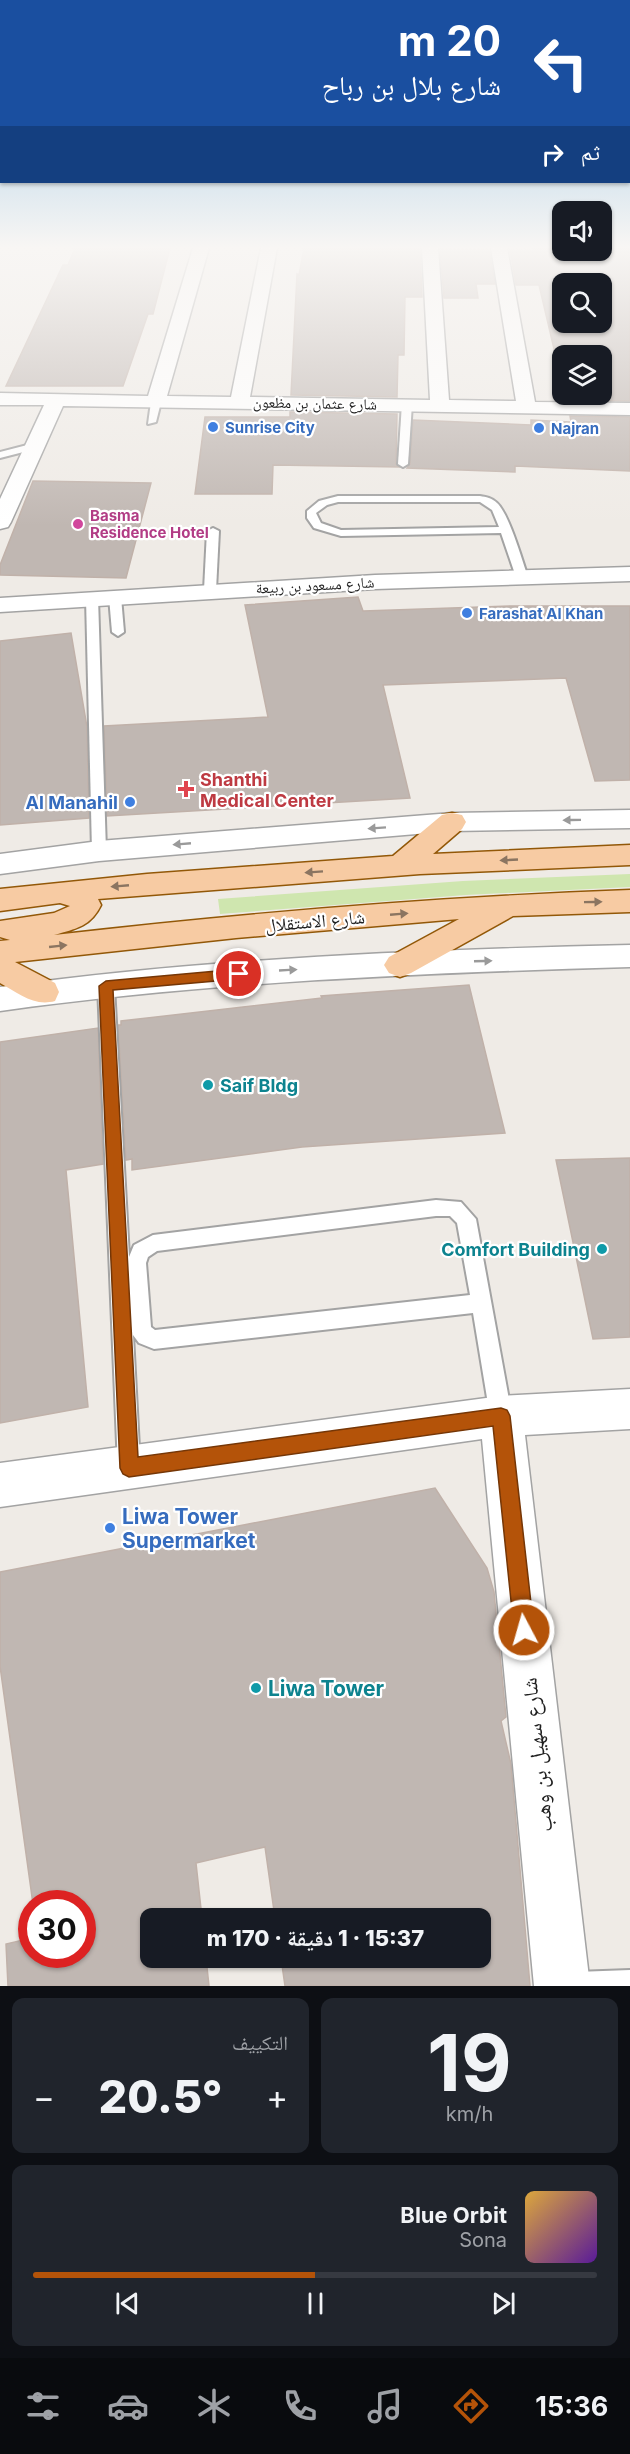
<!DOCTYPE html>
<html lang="ar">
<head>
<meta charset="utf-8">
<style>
  :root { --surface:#171b24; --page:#20242c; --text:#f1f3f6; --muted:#9ea1a6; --line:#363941; --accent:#b45309 }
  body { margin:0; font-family:Inter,"Noto Naskh Arabic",sans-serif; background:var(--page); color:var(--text); direction:rtl; height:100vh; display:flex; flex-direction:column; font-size:22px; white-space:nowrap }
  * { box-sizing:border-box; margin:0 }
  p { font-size:20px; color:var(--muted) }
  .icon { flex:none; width:33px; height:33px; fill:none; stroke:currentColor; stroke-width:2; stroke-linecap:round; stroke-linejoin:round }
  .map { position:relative; height:1986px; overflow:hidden; direction:ltr }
  .sheet { display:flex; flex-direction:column; gap:12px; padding:12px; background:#0d0f14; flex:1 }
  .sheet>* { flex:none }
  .banner { position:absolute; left:0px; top:0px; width:630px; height:183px; box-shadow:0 2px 4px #0004; direction:rtl; background:#1a4fa0; color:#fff; overflow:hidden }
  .tools { position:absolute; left:552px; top:201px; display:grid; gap:12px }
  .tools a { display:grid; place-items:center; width:60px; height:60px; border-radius:12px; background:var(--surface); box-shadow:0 2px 4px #0004; font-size:30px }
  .speed { position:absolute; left:18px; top:1890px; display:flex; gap:12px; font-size:30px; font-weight:700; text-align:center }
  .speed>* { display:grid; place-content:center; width:78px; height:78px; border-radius:50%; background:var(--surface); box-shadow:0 2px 4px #0004; line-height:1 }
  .speed .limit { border:9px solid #d22; background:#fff; color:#111 }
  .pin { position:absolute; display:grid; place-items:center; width:51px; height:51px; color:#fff; margin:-26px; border:3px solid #fff; border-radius:50%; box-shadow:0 2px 6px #0007 }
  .me { position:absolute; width:66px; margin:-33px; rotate:354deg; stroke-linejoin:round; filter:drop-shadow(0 0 4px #0008) }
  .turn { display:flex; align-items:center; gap:21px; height:126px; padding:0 30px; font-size:27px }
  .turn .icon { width:78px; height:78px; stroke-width:2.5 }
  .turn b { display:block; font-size:42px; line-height:51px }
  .then { display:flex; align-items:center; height:57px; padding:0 30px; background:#0003; gap:12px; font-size:22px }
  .big { font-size:45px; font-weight:800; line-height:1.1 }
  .sheet .tile { flex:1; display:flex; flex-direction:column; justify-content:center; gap:9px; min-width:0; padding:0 21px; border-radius:12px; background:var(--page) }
  .sheet .dial { align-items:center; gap:0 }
  .dial b { font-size:78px; line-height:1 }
  .song { display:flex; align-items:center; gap:18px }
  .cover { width:72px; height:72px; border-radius:9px; background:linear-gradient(135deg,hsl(40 70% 55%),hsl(270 70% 35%)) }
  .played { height:6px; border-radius:3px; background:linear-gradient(90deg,var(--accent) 50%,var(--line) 50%) }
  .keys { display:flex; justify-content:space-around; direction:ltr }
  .heat { display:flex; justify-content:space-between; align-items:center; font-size:33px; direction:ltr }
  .sheet .tiles { flex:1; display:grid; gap:12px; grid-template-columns:1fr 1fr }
  .tile:last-child { grid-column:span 2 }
  .trip { position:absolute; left:140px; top:1908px; width:351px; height:60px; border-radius:12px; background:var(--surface); box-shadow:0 2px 4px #0004; font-weight:800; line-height:60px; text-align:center; direction:rtl }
  .tab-bar { display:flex; height:96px; justify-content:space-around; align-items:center; background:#090b0e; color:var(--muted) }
  .tab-bar .icon { width:42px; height:42px }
  .tab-bar .selected { color:var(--accent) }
  .tab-bar b { font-size:27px; color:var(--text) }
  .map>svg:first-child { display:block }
  .grass { fill:#cfe6af }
  .building { fill:#c0b7b2; stroke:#c0b1a9; stroke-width:1.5; fill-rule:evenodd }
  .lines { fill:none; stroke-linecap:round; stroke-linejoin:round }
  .service-casing { stroke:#a3a3a3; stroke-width:4 }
  .minor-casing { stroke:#a3a3a3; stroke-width:3 }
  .primary-casing { stroke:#925808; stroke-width:3 }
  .service { fill:#fff; fill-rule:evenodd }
  .minor { fill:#fff; fill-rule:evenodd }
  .primary { fill:#f7cba3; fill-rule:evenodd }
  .oneway { fill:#9a9a9a }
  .oneway2 { fill:#8b7561 }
  .route { fill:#b45309; stroke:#753606; stroke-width:1.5 }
  .shop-dot { fill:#3f7fe0; stroke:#fff; stroke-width:2 }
  .hotel-dot { fill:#d1479c; stroke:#fff; stroke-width:2 }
  .health-dot { fill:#e0444e; stroke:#fff; stroke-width:2 }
  .culture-dot { fill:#0f9aa8; stroke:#fff; stroke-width:2 }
  .labels { text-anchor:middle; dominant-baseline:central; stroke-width:4.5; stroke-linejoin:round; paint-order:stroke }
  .far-street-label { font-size:15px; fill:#1f1f1f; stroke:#fff }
  .far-shop-label { font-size:15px; font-weight:bold; fill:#366cbe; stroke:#fff; text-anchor:start }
  .far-hotel-label { font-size:15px; font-weight:bold; fill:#b23c85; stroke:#fff; text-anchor:start }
  .health-label { font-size:18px; font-weight:bold; fill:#be3a42; stroke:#fff; text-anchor:start }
  .shop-label { font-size:18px; font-weight:bold; fill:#366cbe; stroke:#fff; text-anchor:end }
  .street-label { font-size:18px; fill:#1f1f1f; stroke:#fff }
  .culture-label { font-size:18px; font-weight:bold; fill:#0d838f; stroke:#fff; text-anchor:start }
  .near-shop-label { font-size:21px; font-weight:bold; fill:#366cbe; stroke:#fff; text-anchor:start }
  .near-culture-label { font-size:21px; font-weight:bold; fill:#0d838f; stroke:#fff; text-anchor:start }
  .near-street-label { font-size:21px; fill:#1f1f1f; stroke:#fff }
</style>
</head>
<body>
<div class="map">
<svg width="630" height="1986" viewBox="0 0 630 1986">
  <rect width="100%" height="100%" fill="#efebe6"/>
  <path class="grass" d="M630 874V887L466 895 220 914 218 899 463 881Z"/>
  <g class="building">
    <path d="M75 248H170L153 314H148L123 386H6L63 265H68Z"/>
    <path d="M304 248 420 249 422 297H405L404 355H398L397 397 291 395 297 274 299 275Z"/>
    <path d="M534 248H562V250L630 248V401L566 400 565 394H602V356H562V383L539 285H516L510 250H535ZM562 284H602V322H562Z"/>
    <path d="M440 249 489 250 495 284H476L478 298H444Z"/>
    <path d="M290 412 397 414 396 464 399 467 273 465 272 494H195L205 417H290Z"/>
    <path d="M570 416 630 417V471L515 466V472L407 468 410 464 413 420 531 425V420L571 422Z"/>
    <path d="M33 481 151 483 126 578 0 575V565Z"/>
    <path d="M358 597 363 611 511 606H630V780L595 781 566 678 383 685 410 798 107 816 104 726 268 717 245 605Z"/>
    <path d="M71 633 87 727 89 818 0 825V641Z"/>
    <path d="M469 985 505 1133 302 1147 132 1170V1159L126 1160 118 1025H121V1021L322 998 321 996Z"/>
    <path d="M98 1028 103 1164 66 1170 88 1407 0 1423V1042Z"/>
    <path d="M630 1158V1337L593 1339 556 1160Z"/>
    <path d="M435 1488 487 1568 494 1592 506 1717 501 1721 511 1764 530 1986H285L281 1958H480V1918H275L265 1847 196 1863 202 1918H150V1958H206L209 1986H8L6 1944 32 1938V1954H82V1904H33L0 1666V1572Z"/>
  </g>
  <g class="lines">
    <defs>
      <g id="service">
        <path d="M156 399 161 402 156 422 148 424 151 402Z"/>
        <path d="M407 401 412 404 408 464 403 467 398 464 402 404Z"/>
        <path d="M35 443 40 446 39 448 0 458V452Z"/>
        <path d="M338 496H480C486 497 492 498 497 503 509 514 522 560 528 577L522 580 516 577 501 533 341 536 314 528 307 518V511L319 501ZM338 502H480L492 510 499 527 341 530 321 523 316 513 327 505Z"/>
        <path d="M213 528 219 531 216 590 210 594 204 590 207 531Z"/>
        <path d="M115 593 121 597 124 632 118 636 112 632 109 597Z"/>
        <path d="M92 594 98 598 106 851 99 856 92 851 86 598Z"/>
        <path d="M106 980 112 982 114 986 129 1257 134 1245 153 1235 436 1200 461 1202 476 1219 512 1416 509 1423 501 1426 493 1423 490 1416 473 1313 154 1349 139 1343 133 1335 140 1467 137 1475 129 1478 121 1475 118 1467 98 986 100 982ZM436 1216H450L457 1223 470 1295 155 1330 151 1327 146 1263 148 1257 157 1251Z"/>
        <path d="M630 1970V1986H562L566 1976 576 1972Z"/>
      </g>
      <g id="minor">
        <path d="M193 248H209L167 396 231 397 261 248H277L250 397 430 400 422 248H438L449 400 516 401 491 248H507L535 402 630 403V415L63 406 11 522 8 527 0 529V499L44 405H0V393L148 396Z"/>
        <path d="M630 567V581L375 589 0 612V598L375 575Z"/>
        <path d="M630 810V828L452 831 99 861 0 874V854L99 841 452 813Z"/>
        <path d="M630 945V967C419 973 209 982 0 1011V987C209 958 419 950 630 945Z"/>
        <path d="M630 1389V1429L525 1435 590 1986H534L482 1439 0 1507V1463L501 1396Z"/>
      </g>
      <path id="primary" d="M452 813 462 815 466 822 462 829 433 854 630 845V865L420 874 98 899 101 905C91 926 76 929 54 935 246 913 437 897 630 890V912L513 916 411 973 400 977 389 973 384 965 389 957 459 919 236 938 15 962 55 983 59 992 55 1001C34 1007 18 993 0 983V941L10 940 0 937V921L54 913 70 906 60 903 0 911V889L147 874 393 856 442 815Z"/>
    </defs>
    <use href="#service" class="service-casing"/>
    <use href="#minor" class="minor-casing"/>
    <use href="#primary" class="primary-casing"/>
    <use href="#service" class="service"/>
    <use href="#minor" class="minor"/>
    <use href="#primary" class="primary"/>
  </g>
  <defs><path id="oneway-solid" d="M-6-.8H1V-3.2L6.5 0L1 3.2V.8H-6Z" transform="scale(1.5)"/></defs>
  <g class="oneway">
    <use href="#oneway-solid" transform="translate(572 820) rotate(179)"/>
    <use href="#oneway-solid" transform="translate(377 828) rotate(176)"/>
    <use href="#oneway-solid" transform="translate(182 844) rotate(175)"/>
    <use href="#oneway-solid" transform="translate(483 961) rotate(-2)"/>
    <use href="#oneway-solid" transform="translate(288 970) rotate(-3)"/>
  </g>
  <g class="oneway2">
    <use href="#oneway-solid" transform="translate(509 860) rotate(177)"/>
    <use href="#oneway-solid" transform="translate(314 872) rotate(176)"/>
    <use href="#oneway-solid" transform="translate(120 886) rotate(175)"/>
    <use href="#oneway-solid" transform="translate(593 902) rotate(-1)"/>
    <use href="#oneway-solid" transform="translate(399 914) rotate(-5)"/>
    <use href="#oneway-solid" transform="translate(58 946) rotate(-6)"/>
  </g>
  <linearGradient id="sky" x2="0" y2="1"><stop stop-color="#8fc0e2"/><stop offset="0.47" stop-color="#f8f6f4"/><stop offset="1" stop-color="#f8f6f4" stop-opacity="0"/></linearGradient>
  <rect width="630" height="526" fill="url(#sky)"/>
  <path class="route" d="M239 969 246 974 239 979 113 990 138 1457 501 1408 507 1410 510 1416 534 1630 531 1637 524 1640 517 1637 514 1630 493 1426 129 1477 123 1474 120 1468 99 986 106 981Z"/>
  <g class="shop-dot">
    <circle cx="213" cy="427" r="6"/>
    <circle cx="539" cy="428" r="6"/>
    <circle cx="467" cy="613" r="6"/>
    <circle cx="130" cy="802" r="6"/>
    <circle cx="110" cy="1528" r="6"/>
  </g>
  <circle class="hotel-dot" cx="78" cy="524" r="6"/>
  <path class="health-dot" d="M183 780h6v6h6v6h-6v6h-6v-6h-6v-6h6z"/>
  <g class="culture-dot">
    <circle cx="208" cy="1085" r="6"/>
    <circle cx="602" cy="1249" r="6"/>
    <circle cx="256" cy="1688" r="6"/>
  </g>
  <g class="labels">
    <g class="far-street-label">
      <text transform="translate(315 403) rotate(1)">شارع عثمان بن مظعون</text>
      <text transform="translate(315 585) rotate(-3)">شارع مسعود بن ربيعة</text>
    </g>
    <g class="far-shop-label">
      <text x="225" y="427">Sunrise City</text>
      <text x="551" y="428">Najran</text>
      <text x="479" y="613">Farashat Al Khan</text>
    </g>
    <g class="far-hotel-label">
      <text x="90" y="515">Basma<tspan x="90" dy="17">Residence Hotel</tspan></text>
    </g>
    <g class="health-label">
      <text x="200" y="779">Shanthi<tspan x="200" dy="21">Medical Center</tspan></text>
    </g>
    <g class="shop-label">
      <text x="118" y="802">Al Manahil</text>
    </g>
    <g class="street-label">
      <text transform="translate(315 921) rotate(-5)">شارع الاستقلال</text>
    </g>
    <g class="culture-label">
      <text x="220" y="1085">Saif Bldg</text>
      <text x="590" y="1249" text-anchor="end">Comfort Building</text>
    </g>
    <g class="near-shop-label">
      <text x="122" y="1516">Liwa Tower<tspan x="122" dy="24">Supermarket</tspan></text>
    </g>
    <g class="near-culture-label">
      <text x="268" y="1688">Liwa Tower</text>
    </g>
    <g class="near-street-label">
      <text transform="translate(537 1755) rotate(-96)">شارع سهيل بن وهب</text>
    </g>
  </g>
</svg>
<div class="tools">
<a><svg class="icon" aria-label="sound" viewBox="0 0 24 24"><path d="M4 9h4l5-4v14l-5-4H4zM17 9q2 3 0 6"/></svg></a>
<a><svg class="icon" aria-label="search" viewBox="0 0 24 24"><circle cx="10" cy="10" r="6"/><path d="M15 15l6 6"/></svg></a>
<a><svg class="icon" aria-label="layers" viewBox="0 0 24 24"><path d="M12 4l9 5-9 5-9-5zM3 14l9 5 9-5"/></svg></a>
</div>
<div class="speed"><div class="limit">30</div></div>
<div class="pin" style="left:239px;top:974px;background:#d93025"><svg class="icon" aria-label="arrive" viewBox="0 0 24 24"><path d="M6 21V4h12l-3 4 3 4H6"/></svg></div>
<svg class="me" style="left:524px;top:1630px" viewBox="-20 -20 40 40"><circle r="17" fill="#b45309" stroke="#fff" stroke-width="3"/><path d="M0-11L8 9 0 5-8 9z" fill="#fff"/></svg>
<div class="trip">15:37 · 1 دقيقة · 170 m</div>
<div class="banner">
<div class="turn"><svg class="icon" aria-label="left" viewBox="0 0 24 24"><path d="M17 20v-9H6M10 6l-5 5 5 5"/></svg><div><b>20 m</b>شارع بلال بن رباح</div></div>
<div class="then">ثم<svg class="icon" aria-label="right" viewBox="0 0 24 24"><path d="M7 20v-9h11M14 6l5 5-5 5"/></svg></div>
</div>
</div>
<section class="sheet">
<div class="tiles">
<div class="tile dial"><b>19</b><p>km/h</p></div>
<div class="tile"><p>التكييف</p>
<div class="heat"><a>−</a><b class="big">20.5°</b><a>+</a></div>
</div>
<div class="tile">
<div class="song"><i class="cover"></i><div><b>Blue Orbit</b><p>Sona</p></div></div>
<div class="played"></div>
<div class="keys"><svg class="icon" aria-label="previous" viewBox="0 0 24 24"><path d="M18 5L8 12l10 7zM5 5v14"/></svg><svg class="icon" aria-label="pause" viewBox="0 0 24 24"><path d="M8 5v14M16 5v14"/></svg><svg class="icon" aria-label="next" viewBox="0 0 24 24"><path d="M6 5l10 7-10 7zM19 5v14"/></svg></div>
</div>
</div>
</section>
<nav class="tab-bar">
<b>15:36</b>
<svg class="icon selected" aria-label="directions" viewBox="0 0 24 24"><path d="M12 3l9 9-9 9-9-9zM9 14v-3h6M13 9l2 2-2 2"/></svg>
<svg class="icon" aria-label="music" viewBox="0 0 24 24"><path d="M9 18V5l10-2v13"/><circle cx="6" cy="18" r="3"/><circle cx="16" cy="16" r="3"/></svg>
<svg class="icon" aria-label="phone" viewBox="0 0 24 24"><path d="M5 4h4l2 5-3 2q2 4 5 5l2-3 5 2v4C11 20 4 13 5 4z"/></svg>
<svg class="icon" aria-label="climate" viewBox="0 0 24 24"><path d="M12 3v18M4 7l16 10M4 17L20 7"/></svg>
<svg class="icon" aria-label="car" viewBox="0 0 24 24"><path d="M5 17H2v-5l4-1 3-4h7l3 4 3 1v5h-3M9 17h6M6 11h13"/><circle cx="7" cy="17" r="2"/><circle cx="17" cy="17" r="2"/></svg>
<svg class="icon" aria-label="filters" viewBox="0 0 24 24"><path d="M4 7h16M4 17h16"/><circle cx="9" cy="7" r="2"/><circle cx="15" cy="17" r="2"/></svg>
</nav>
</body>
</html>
